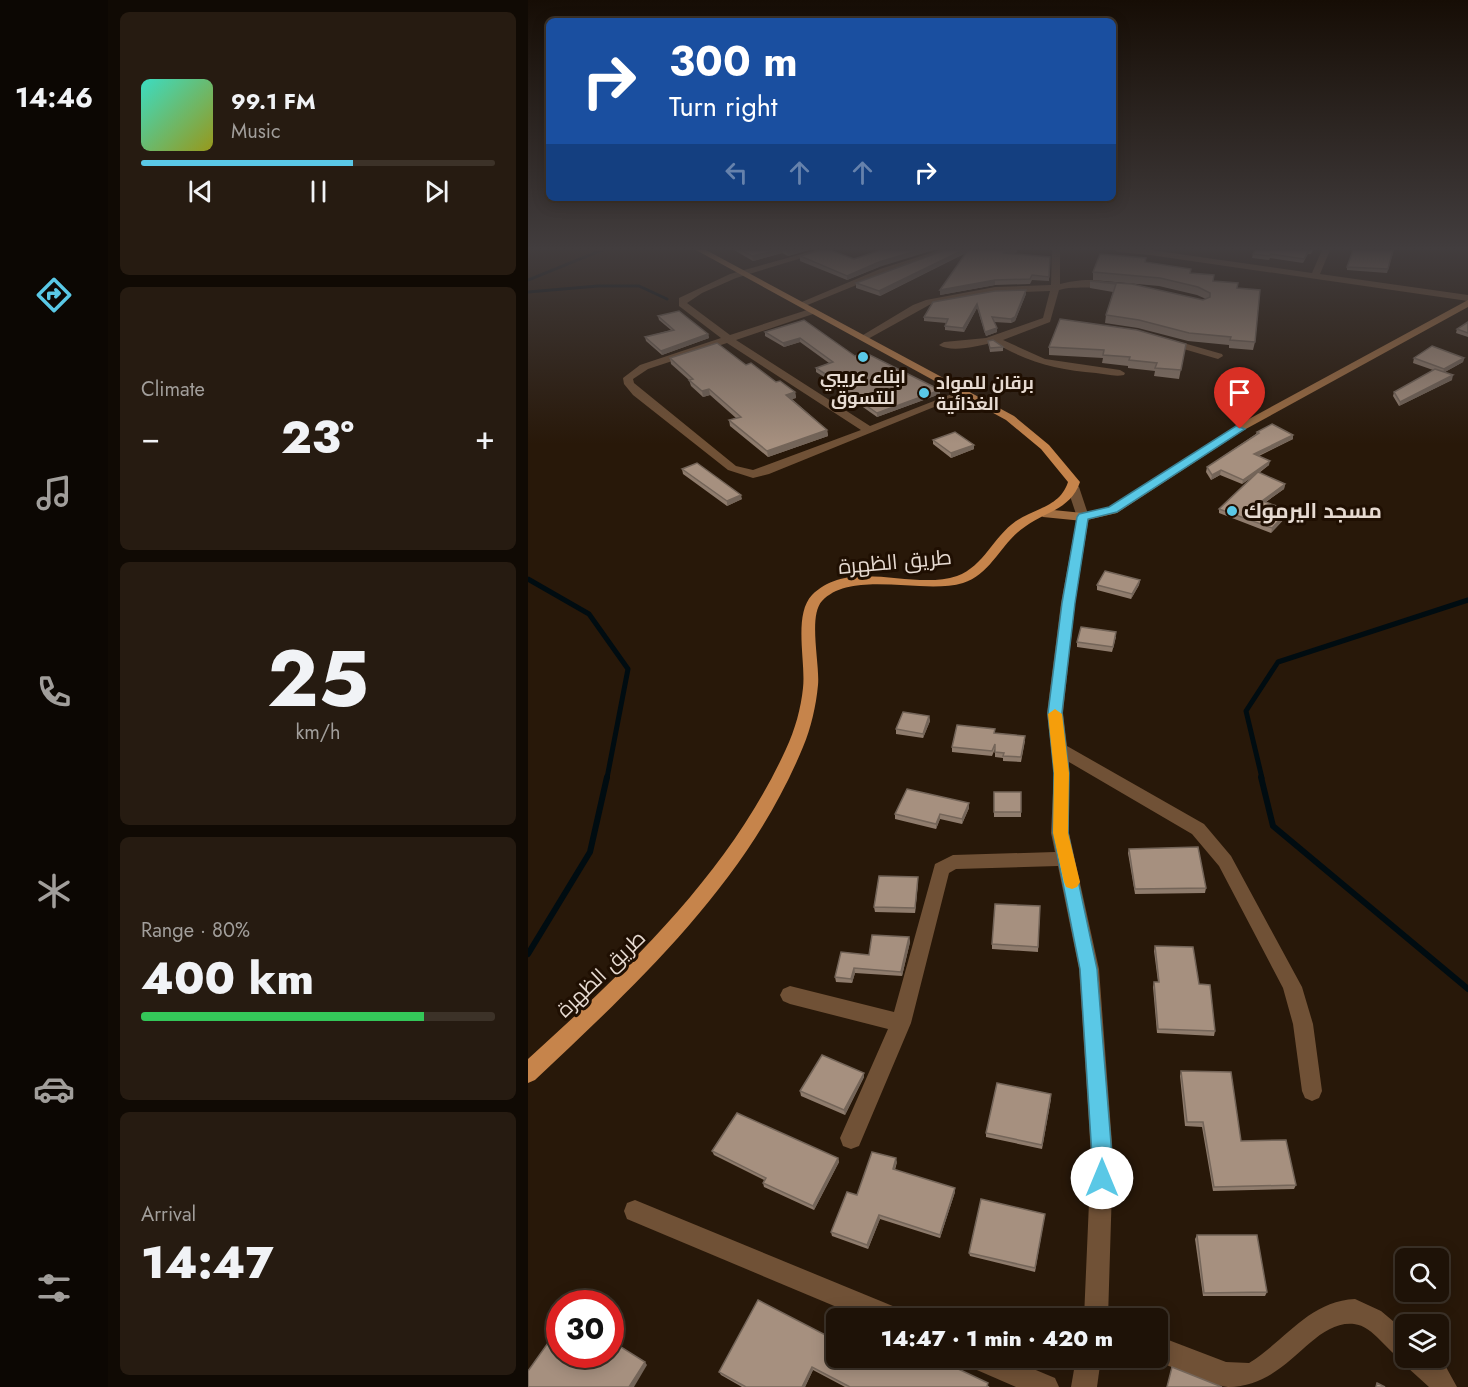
<!DOCTYPE html>
<html lang="en">
<head>
<meta charset="utf-8">
<style>
  :root { --surface:#1e1207; --page:#261b11; --text:#f1f3f6; --muted:#a19e9b; --line:#3c3228; --accent:#5ac8e6 }
  body { margin:0; font-family:Jost,Cairo,sans-serif; background:var(--page); color:var(--text); height:100vh; display:flex; flex-direction:column; font-size:22px; white-space:nowrap }
  * { box-sizing:border-box; margin:0 }
  p { font-size:20px; color:var(--muted) }
  .icon { flex:none; width:33px; height:33px; fill:none; stroke:currentColor; stroke-width:2; stroke-linecap:round; stroke-linejoin:round }
  .map { position:relative; flex:1; overflow:hidden }
  .sheet { display:flex; flex-direction:column; gap:12px; padding:12px; background:#100a04; width:420px }
  .sheet>* { flex:none }
  .guide { position:absolute; left:18px; top:18px; width:570px; height:183px; border-radius:9px; box-shadow:0 3px 15px #0003,0 0 0 2px var(--line); background:#1a4fa0; color:#fff; overflow:hidden }
  .fabs { position:absolute; left:867px; top:1248px; display:grid; gap:12px }
  .fabs a { display:grid; place-items:center; width:54px; height:54px; border-radius:9px; background:var(--surface); box-shadow:0 3px 15px #0003,0 0 0 2px var(--line); font-size:30px }
  .speed { position:absolute; left:18px; top:1290px; display:flex; gap:12px; font-size:30px; font-weight:700; text-align:center }
  .speed>* { display:grid; place-content:center; width:78px; height:78px; border-radius:50%; background:var(--surface); box-shadow:0 3px 15px #0003,0 0 0 2px var(--line); line-height:1 }
  .speed .limit { border:9px solid #d22; background:#fff; color:#111 }
  .pin { position:absolute; display:grid; place-items:center; width:51px; height:51px; color:#fff; margin:-62px -26px; border-radius:50% 50% 50% 0; rotate:-45deg; box-shadow:0 0 6px #0007 }
  .pin .icon { rotate:45deg }
  .me { position:absolute; width:66px; margin:-33px; rotate:0deg; stroke-linejoin:round; filter:drop-shadow(0 0 4px #0008) }
  .turn { display:flex; align-items:center; gap:21px; height:126px; padding:0 24px; font-size:27px }
  .turn .icon { width:78px; height:78px; stroke-width:2.5 }
  .turn b { display:block; font-size:42px; line-height:51px }
  .lanes { display:flex; align-items:center; height:57px; padding:0 24px; background:#0003; justify-content:center; gap:30px; direction:ltr }
  .lanes .off { opacity:.35 }
  .big { font-size:45px; font-weight:800; line-height:1.1 }
  .sheet .card { flex:1; display:flex; flex-direction:column; justify-content:center; gap:9px; min-width:0; padding:0 21px; border-radius:9px; background:var(--page) }
  .sheet .dial { align-items:center; gap:0 }
  .dial b { font-size:78px; line-height:1 }
  .song { display:flex; align-items:center; gap:18px }
  .cover { width:72px; height:72px; border-radius:9px; background:linear-gradient(135deg,hsl(170 70% 55%),hsl(60 70% 35%)) }
  .played { height:6px; border-radius:3px; background:linear-gradient(90deg,var(--accent) 60%,var(--line) 60%) }
  .keys { display:flex; justify-content:space-around; direction:ltr }
  .heat { display:flex; justify-content:space-between; align-items:center; font-size:33px; direction:ltr }
  .charge { height:9px; border-radius:4px; background:linear-gradient(90deg,#34c759 80%,var(--line) 0) }
  .trip { position:absolute; left:298px; top:1308px; width:342px; height:60px; border-radius:9px; background:var(--surface); box-shadow:0 3px 15px #0003,0 0 0 2px var(--line); font-weight:800; line-height:60px; text-align:center }
  main { display:flex; flex:1; min-height:0 }
  .tab-bar { display:flex; flex-direction:column; width:108px; justify-content:space-around; align-items:center; background:#0c0703; color:var(--muted) }
  .tab-bar .icon { width:42px; height:42px }
  .tab-bar .active { color:var(--accent) }
  .tab-bar b { font-size:27px; color:var(--text) }
  .map>svg:first-child { display:block }
  .lines { fill:none; stroke-linecap:round; stroke-linejoin:round }
  .stream-far2 { stroke:#000c11; stroke-width:3 }
  .stream-far1 { stroke:#000c11; stroke-width:5 }
  .stream { stroke:#000c11; stroke-width:6 }
  .street { fill:#705136; fill-rule:evenodd }
  .secondary { fill:#a06e42; fill-rule:evenodd }
  .primary { fill:#c6844b; fill-rule:evenodd }
  .wall { fill:#8f7c6d }
  .shaded-wall { fill:#746559 }
  .building { fill:#a6907f; stroke:#746559; stroke-width:1.5 }
  .route { fill:#5ac8e6; stroke:#3a8296; stroke-width:1.5 }
  .slow { fill:#f59e0b }
  .poi-dot { fill:#5ac8e6; stroke:#1f0f02; stroke-width:2 }
  .labels { text-anchor:middle; dominant-baseline:central; stroke-width:6; stroke-linejoin:round; paint-order:stroke }
  .far-poi-label { font-size:18px; font-weight:bold; fill:#e6dad1; stroke:#1f0f02 }
  .poi-label { font-size:21px; font-weight:bold; fill:#e6dad1; stroke:#1f0f02; text-anchor:start }
  .street-label { font-size:21px; fill:#e6dad1; stroke:#1f0f02 }
</style>
</head>
<body>
<main>
<nav class="tab-bar">
<b>14:46</b>
<svg class="icon active" aria-label="directions" viewBox="0 0 24 24"><path d="M12 3l9 9-9 9-9-9zM9 14v-3h6M13 9l2 2-2 2"/></svg>
<svg class="icon" aria-label="music" viewBox="0 0 24 24"><path d="M9 18V5l10-2v13"/><circle cx="6" cy="18" r="3"/><circle cx="16" cy="16" r="3"/></svg>
<svg class="icon" aria-label="phone" viewBox="0 0 24 24"><path d="M5 4h4l2 5-3 2q2 4 5 5l2-3 5 2v4C11 20 4 13 5 4z"/></svg>
<svg class="icon" aria-label="climate" viewBox="0 0 24 24"><path d="M12 3v18M4 7l16 10M4 17L20 7"/></svg>
<svg class="icon" aria-label="car" viewBox="0 0 24 24"><path d="M5 17H2v-5l4-1 3-4h7l3 4 3 1v5h-3M9 17h6M6 11h13"/><circle cx="7" cy="17" r="2"/><circle cx="17" cy="17" r="2"/></svg>
<svg class="icon" aria-label="filters" viewBox="0 0 24 24"><path d="M4 7h16M4 17h16"/><circle cx="9" cy="7" r="2"/><circle cx="15" cy="17" r="2"/></svg>
</nav>
<section class="sheet">
<div class="card">
<div class="song"><i class="cover"></i><div><b>99.1 FM</b><p>Music</p></div></div>
<div class="played"></div>
<div class="keys"><svg class="icon" aria-label="previous" viewBox="0 0 24 24"><path d="M18 5L8 12l10 7zM5 5v14"/></svg><svg class="icon" aria-label="pause" viewBox="0 0 24 24"><path d="M8 5v14M16 5v14"/></svg><svg class="icon" aria-label="next" viewBox="0 0 24 24"><path d="M6 5l10 7-10 7zM19 5v14"/></svg></div>
</div>
<div class="card"><p>Climate</p>
<div class="heat"><a>−</a><b class="big">23°</b><a>+</a></div>
</div>
<div class="card dial"><b>25</b><p>km/h</p></div>
<div class="card"><p>Range · 80%</p><b class="big">400 km</b><div class="charge"></div></div>
<div class="card"><p>Arrival</p><b class="big">14:47</b></div>
</section>
<div class="map">
<svg width="940" height="1387" viewBox="0 0 940 1387">
  <rect width="100%" height="100%" fill="#281809"/>
  <g class="lines">
    <g class="stream-far2">
      <path d="M0 280 74 250"/>
      <path d="M0 292 70 286H111L139 299"/>
    </g>
    <g class="stream-far1">
      <path d="M0 579 61 614 100 669 79 778"/>
      <path d="M734 778 718 711 750 662 940 600"/>
    </g>
    <g class="stream">
      <path d="M733 777 745 826 940 989"/>
      <path d="M0 954 62 852 79 777"/>
    </g>
    <g class="street">
      <path d="M288 250H300L208 278 174 293 159 303 202 335 282 309H288V313L208 340 342 426 434 390 443 392 241 474 225 478 200 470 105 395 96 384 95 378 112 365 193 338 151 306V298L202 274ZM199 343 333 430 225 470 208 466 106 383 105 379 120 369Z"/>
      <path d="M412 250H423L358 273 277 306 269 304 352 269Z"/>
      <path d="M524 250H532V284C547 280 572 277 585 285 577 290 546 285 531 290L522 322 475 340 517 359 592 370 597 373 596 375C587 377 577 374 568 373 530 370 498 362 466 342 452 346 423 353 411 345L416 342 458 338 515 318 522 291 467 293 403 304 338 340 330 338 385 305 398 300 467 287 523 285Z"/>
      <path d="M586 250H623L784 273 794 250H802L792 274 940 295V301L622 255 590 252Z"/>
      <path d="M638 338 694 354 695 356 690 359 635 343V339Z"/>
      <path d="M545 483 551 487 561 517 547 603 535 713 539 746 676 824 703 856 774 987 785 1024 794 1091 791 1098 784 1101 777 1098 774 1091 765 1024 755 988 691 866 664 834 541 762V833L571 969 585 1156 580 1318H556L563 1156 551 969 530 866 428 869 421 873 383 1023 331 1146 323 1149 315 1146 312 1138 360 1029 262 1004 255 1001 252 995 255 989 262 986 366 1012 407 864 425 855 527 852 523 833 526 773 519 713 533 603 549 517 539 487Z"/>
      <path d="M107 1200 372 1309 375 1318H335L99 1219 96 1211 99 1203Z"/>
      <path d="M827 1299 853 1311 878 1332V1358H907L918 1367 929 1387H901L879 1367 877 1361C859 1353 846 1326 826 1324 782 1320 761 1387 700 1387 676 1384 645 1367 623 1358H630V1336L698 1362 721 1363C757 1341 781 1301 827 1299Z"/>
      <path d="M438 1358H479L527 1378 531 1387H488L442 1367Z"/>
      <path d="M548 1358H573L569 1387H543Z"/>
    </g>
    <path class="secondary" d="M940 300V307L716 430 589 513 555 521 515 517 509 513 515 509 555 513 581 507 708 426Z"/>
    <path class="primary" d="M168 250H178L486 416 521 445 552 482C543 509 519 511 498 526 473 542 464 574 435 583 395 595 324 569 294 601 280 616 292 664 290 685 288 706 283 728 275 747 220 881 111 982 7 1080L0 1083V1059C100 968 201 874 258 749 267 730 273 708 275 688 278 662 265 615 284 595 322 557 384 591 429 576 456 566 465 537 488 521 507 508 532 507 540 482L513 449 478 420Z"/>
  </g>
  <g class="wall">
    <path d="M206 250H281L260 256 254 253 225 261Z"/>
    <path d="M417 250H489V252L484 254 522 257 521 281 504 280 502 284 467 285 412 295V290L438 253 352 296 328 288V283Z"/>
    <path d="M785 250 783 254H780L775 263 742 258 741 260 724 258 725 254Z"/>
    <path d="M866 250 859 273 819 270V267Z"/>
    <path d="M272 256 326 259 351 267 319 280 272 261Z"/>
    <path d="M618 262 662 273 685 281 709 288 727 342 725 350 701 348V345L660 341 610 328 577 323 578 315 585 292 562 288V281L604 284 675 300 678 299 669 295 631 286 565 280V272Z"/>
    <path d="M498 290V294L487 321 483 323 466 322 469 332 458 336 449 308 436 332 417 330V326L418 323 396 321V317Z"/>
    <path d="M130 316 180 334 181 338 134 355 118 341 117 337 143 330 131 320Z"/>
    <path d="M276 320 327 356 412 394 349 417 308 388 307 384 288 372V368L301 363 272 342 256 347 237 336V332Z"/>
    <path d="M940 322V337L928 333 929 329Z"/>
    <path d="M460 341 475 347V351L462 352Z"/>
    <path d="M658 344 651 379 626 376 627 371 600 368V366L574 363 575 358 521 355V347Z"/>
    <path d="M142 358 218 365 248 382 267 392 268 398 264 399 299 430 300 436 240 457 202 426 201 420 208 418 182 395 175 397 163 386 161 380 143 364Z"/>
    <path d="M886 358H936L935 362 917 372 924 380 871 406 865 396 866 392 905 370 885 363Z"/>
    <path d="M729 432 765 435V439L731 456 741 465 731 473 757 484 756 489 738 502 761 510 760 515 743 533 691 513V509L726 476 714 484 692 475 683 480 678 472 679 467 728 434Z"/>
    <path d="M405 440 446 449 423 458 405 444Z"/>
    <path d="M154 469 214 499 199 506 155 474Z"/>
    <path d="M612 580 611 585 603 599 569 590V585Z"/>
    <path d="M588 637 584 652 549 647V642Z"/>
    <path d="M401 716 402 721 395 738 368 734V729Z"/>
    <path d="M467 729V733L497 741 493 762 475 761V758L467 757V749L464 756 424 752V747Z"/>
    <rect x="466" y="792" width="27" height="25"/>
    <path d="M441 803V808L434 824 412 819 408 829 367 819V814Z"/>
    <path d="M601 849 678 888 677 893 607 894 600 853Z"/>
    <path d="M390 877V882L387 913 347 912 346 907Z"/>
    <path d="M512 906 510 952 464 949V944Z"/>
    <path d="M381 937 382 942 374 976 327 973 324 983 308 982 307 977 341 955Z"/>
    <path d="M627 946 671 984 687 1031 686 1036 629 1033 625 987 626 982H630L626 951Z"/>
    <path d="M653 1071 713 1141 768 1185 766 1189 685 1191 674 1127 657 1126 652 1076Z"/>
    <path d="M336 1077 317 1115 273 1096 272 1091Z"/>
    <path d="M523 1099 514 1149 458 1137V1133Z"/>
    <path d="M184 1151 310 1158 311 1162 286 1210 236 1187 235 1183 236 1180 186 1155Z"/>
    <path d="M369 1162 367 1170 427 1192 412 1238 352 1219 340 1249 304 1236 303 1232 329 1195Z"/>
    <path d="M517 1214 507 1272 442 1256 441 1253Z"/>
    <path d="M669 1235 739 1292 737 1296H675L667 1239Z"/>
    <path d="M305 1339 460 1383V1386L461 1387H317L285 1370 277 1387H214L193 1375 191 1372Z"/>
  </g>
  <g class="shaded-wall">
    <path d="M250 250H254V253L225 261 224 256Z"/>
    <path d="M264 250H281L260 256 259 251Z"/>
    <path d="M391 250H406L351 267 319 280V276L351 262Z"/>
    <path d="M435 250H443L352 296 351 291Z"/>
    <path d="M483 250H489V252L475 258V253Z"/>
    <path d="M467 280V285L412 295V290Z"/>
    <path d="M498 290V294L487 321 483 323V319Z"/>
    <path d="M449 304V308L436 332 435 328Z"/>
    <path d="M469 328V332L458 336 457 332Z"/>
    <path d="M180 334 181 338 134 355 133 351Z"/>
    <path d="M272 338V342L256 347 255 343Z"/>
    <path d="M936 358 935 362 915 373 916 369Z"/>
    <path d="M925 375 924 380 871 406 872 402Z"/>
    <path d="M181 389 182 395 175 397 174 391Z"/>
    <path d="M412 390V394L349 417V413Z"/>
    <path d="M267 392 268 398 259 400 258 395Z"/>
    <path d="M299 430 300 436 240 457 239 451Z"/>
    <path d="M765 435V439L725 458 726 454Z"/>
    <path d="M446 445V449L423 458V453Z"/>
    <path d="M742 461 741 465 714 484 715 480Z"/>
    <path d="M693 470 692 475 683 480 684 475Z"/>
    <path d="M757 484 756 489 733 505 734 501Z"/>
    <path d="M213 495 214 499 199 506V501Z"/>
    <path d="M761 510 760 515 743 533 744 528Z"/>
    <path d="M612 580 611 585 603 599 604 594Z"/>
    <path d="M401 716 402 721 395 738V734Z"/>
    <path d="M441 803V808L434 824V819Z"/>
    <path d="M412 814V819L408 829V824Z"/>
    <path d="M390 877V882L387 913V908Z"/>
    <path d="M381 937 382 942 374 976 373 972Z"/>
    <path d="M326 968 327 973 324 983 323 979Z"/>
    <path d="M336 1073V1077L317 1115 316 1110Z"/>
    <path d="M310 1158 311 1162 286 1210 285 1206Z"/>
    <path d="M368 1158 369 1162 365 1173V1169Z"/>
    <path d="M427 1188V1192L412 1238V1235Z"/>
    <path d="M351 1215 352 1219 340 1249 339 1245Z"/>
    <path d="M117 1362 119 1365 106 1387H101Z"/>
    <path d="M284 1367 285 1370 277 1387H274Z"/>
  </g>
  <g class="building">
    <path d="M213 250H250L224 256Z"/>
    <path d="M293 250H302L326 259 353 250H391L351 262 319 276 272 256Z"/>
    <path d="M417 250H435L351 291 328 283Z"/>
    <path d="M440 250H483L475 253 522 257 521 277 504 275 502 279 467 280 412 290Z"/>
    <path d="M728 250H784H781L776 259 743 254 741 256 725 254Z"/>
    <path d="M825 250H865L860 269 819 267Z"/>
    <path d="M572 254 618 258 617 262 663 269 662 273 686 275 685 281 710 283 709 288 732 290 727 342 702 340 703 337 661 333 611 320 578 315 588 284 562 281 604 284 675 300 682 297V293L670 287 632 278 565 272Z"/>
    <path d="M498 290 487 317 483 319 464 317 469 328 457 332 449 304 435 328 417 326 420 319 396 317 405 302 467 291Z"/>
    <path d="M151 311 180 334 133 351 117 337 146 330 130 316Z"/>
    <path d="M532 319 609 330 658 344 653 370 627 368 629 363 601 360 602 357 575 355 576 350 521 347Z"/>
    <path d="M276 320 327 356 336 352 412 390 349 413 307 384 311 383 288 368 305 362 272 338 255 343 237 332Z"/>
    <path d="M940 322V333L929 329Z"/>
    <path d="M465 340 475 347 462 348 460 341Z"/>
    <path d="M189 343 218 365 223 363 248 382 252 381 267 392 258 395 299 430 239 451 201 420 213 417 181 389 174 391 161 380 165 379 142 358Z"/>
    <path d="M904 346 936 358 916 369 886 358Z"/>
    <path d="M907 369 925 375 872 402 866 392Z"/>
    <path d="M744 424 765 435 726 454 742 461 715 480 693 470 684 475 679 467 731 433 729 432Z"/>
    <path d="M427 432 446 445 423 453 405 440Z"/>
    <path d="M169 463 213 495 199 501 154 469Z"/>
    <path d="M730 472 757 484 734 501 761 510 744 528 691 509Z"/>
    <path d="M577 571 612 580 604 594 569 585Z"/>
    <path d="M553 627 588 632 585 647 549 642Z"/>
    <path d="M375 712 401 716 395 734 368 729Z"/>
    <path d="M429 725 467 729 466 733 497 736 493 757 475 756 476 753 467 752V744L464 751 424 747Z"/>
    <path d="M379 789 441 803 434 819 412 814 408 824 367 814Z"/>
    <rect x="466" y="792" width="27" height="20"/>
    <path d="M670 847 678 888 607 889 601 849Z"/>
    <path d="M351 876 390 877 387 908 346 907Z"/>
    <path d="M467 904 512 906 510 947 464 944Z"/>
    <path d="M344 935 381 937 373 972 326 968 323 979 307 977 313 952 341 955Z"/>
    <path d="M627 946 665 947 671 984 682 985 687 1031 630 1029 626 982H631Z"/>
    <path d="M294 1055 336 1073 316 1110 272 1091Z"/>
    <path d="M653 1071 703 1072 713 1141 758 1140 768 1185 686 1187 675 1122H659Z"/>
    <path d="M469 1083 523 1094 514 1145 458 1133Z"/>
    <path d="M209 1113 310 1158 285 1206 235 1183 238 1178 184 1151Z"/>
    <path d="M344 1152 368 1158 365 1169 427 1188 412 1235 351 1215 339 1245 303 1232 319 1192 329 1195Z"/>
    <path d="M453 1199 517 1214 507 1268 441 1253Z"/>
    <path d="M669 1235H729L739 1292 676 1293Z"/>
    <path d="M230 1300 305 1339 309 1331V1358H407L460 1383 459 1386 461 1387H322L284 1367 274 1387H218L191 1372Z"/>
    <path d="M32 1326V1354H82V1340L117 1362 101 1387H0V1371Z"/>
    <path d="M644 1367 694 1387H639Z"/>
    <path d="M849 1383 857 1387H848Z"/>
  </g>
  <linearGradient id="sky" x2="0" y2="1"><stop stop-color="#160d05"/><stop offset="0.56" stop-color="#423d3e"/><stop offset="1" stop-color="#423d3e" stop-opacity="0"/></linearGradient>
  <rect width="940" height="444" fill="url(#sky)"/>
  <path class="route" d="M708 426 717 429 589 512 560 519 547 603 534 713 541 773 540 833 569 969 584 1156V1178L581 1185 574 1188 566 1185 563 1178 564 1156 552 969 525 833 526 773 520 713 534 603 549 517 551 514 581 507Z"/>
  <path class="slow" d="M527 709 534 714 541 773 540 833 552 882 549 887 544 889 538 887 536 882 525 833 526 773 520 714Z"/>
  <g class="poi-dot">
    <circle cx="335" cy="357" r="6"/>
    <circle cx="396" cy="393" r="6"/>
    <circle cx="704" cy="511" r="6"/>
  </g>
  <g class="labels">
    <g class="far-poi-label">
      <text x="335" y="377">ابناء عريبي<tspan x="335" dy="21">للتسوق</tspan></text>
      <text x="408" y="383" text-anchor="start">برقان للمواد<tspan x="408" dy="21">الغذائية</tspan></text>
    </g>
    <g class="poi-label">
      <text x="716" y="511">مسجد اليرموك</text>
    </g>
    <g class="street-label">
      <text transform="translate(367 562) rotate(-5)">طريق الظهرة</text>
      <text transform="translate(73 974) rotate(-44)">طريق الظهرة</text>
    </g>
  </g>
</svg>
<div class="fabs">
<a><svg class="icon" aria-label="search" viewBox="0 0 24 24"><circle cx="10" cy="10" r="6"/><path d="M15 15l6 6"/></svg></a>
<a><svg class="icon" aria-label="layers" viewBox="0 0 24 24"><path d="M12 4l9 5-9 5-9-5zM3 14l9 5 9-5"/></svg></a>
</div>
<div class="speed"><div class="limit">30</div></div>
<div class="pin" style="left:712px;top:429px;background:#d93025"><svg class="icon" aria-label="arrive" viewBox="0 0 24 24"><path d="M6 21V4h12l-3 4 3 4H6"/></svg></div>
<svg class="me" style="left:574px;top:1178px" viewBox="-20 -20 40 40"><circle r="19" fill="#fff"/><path d="M0-13L10 11 0 6-10 11z" fill="#5ac8e6"/></svg>
<div class="trip">14:47 · 1 min · 420 m</div>
<div class="guide">
<div class="turn"><svg class="icon" aria-label="right" viewBox="0 0 24 24"><path d="M7 20v-9h11M14 6l5 5-5 5"/></svg><div><b>300 m</b>Turn right</div></div>
<div class="lanes"><svg class="icon off" aria-label="left" viewBox="0 0 24 24"><path d="M17 20v-9H6M10 6l-5 5 5 5"/></svg><svg class="icon off" aria-label="ahead" viewBox="0 0 24 24"><path d="M12 20V5M6 11l6-6 6 6"/></svg><svg class="icon off" aria-label="ahead" viewBox="0 0 24 24"><path d="M12 20V5M6 11l6-6 6 6"/></svg><svg class="icon" aria-label="right" viewBox="0 0 24 24"><path d="M7 20v-9h11M14 6l5 5-5 5"/></svg></div>
</div>
</div>
</main>
</body>
</html>
